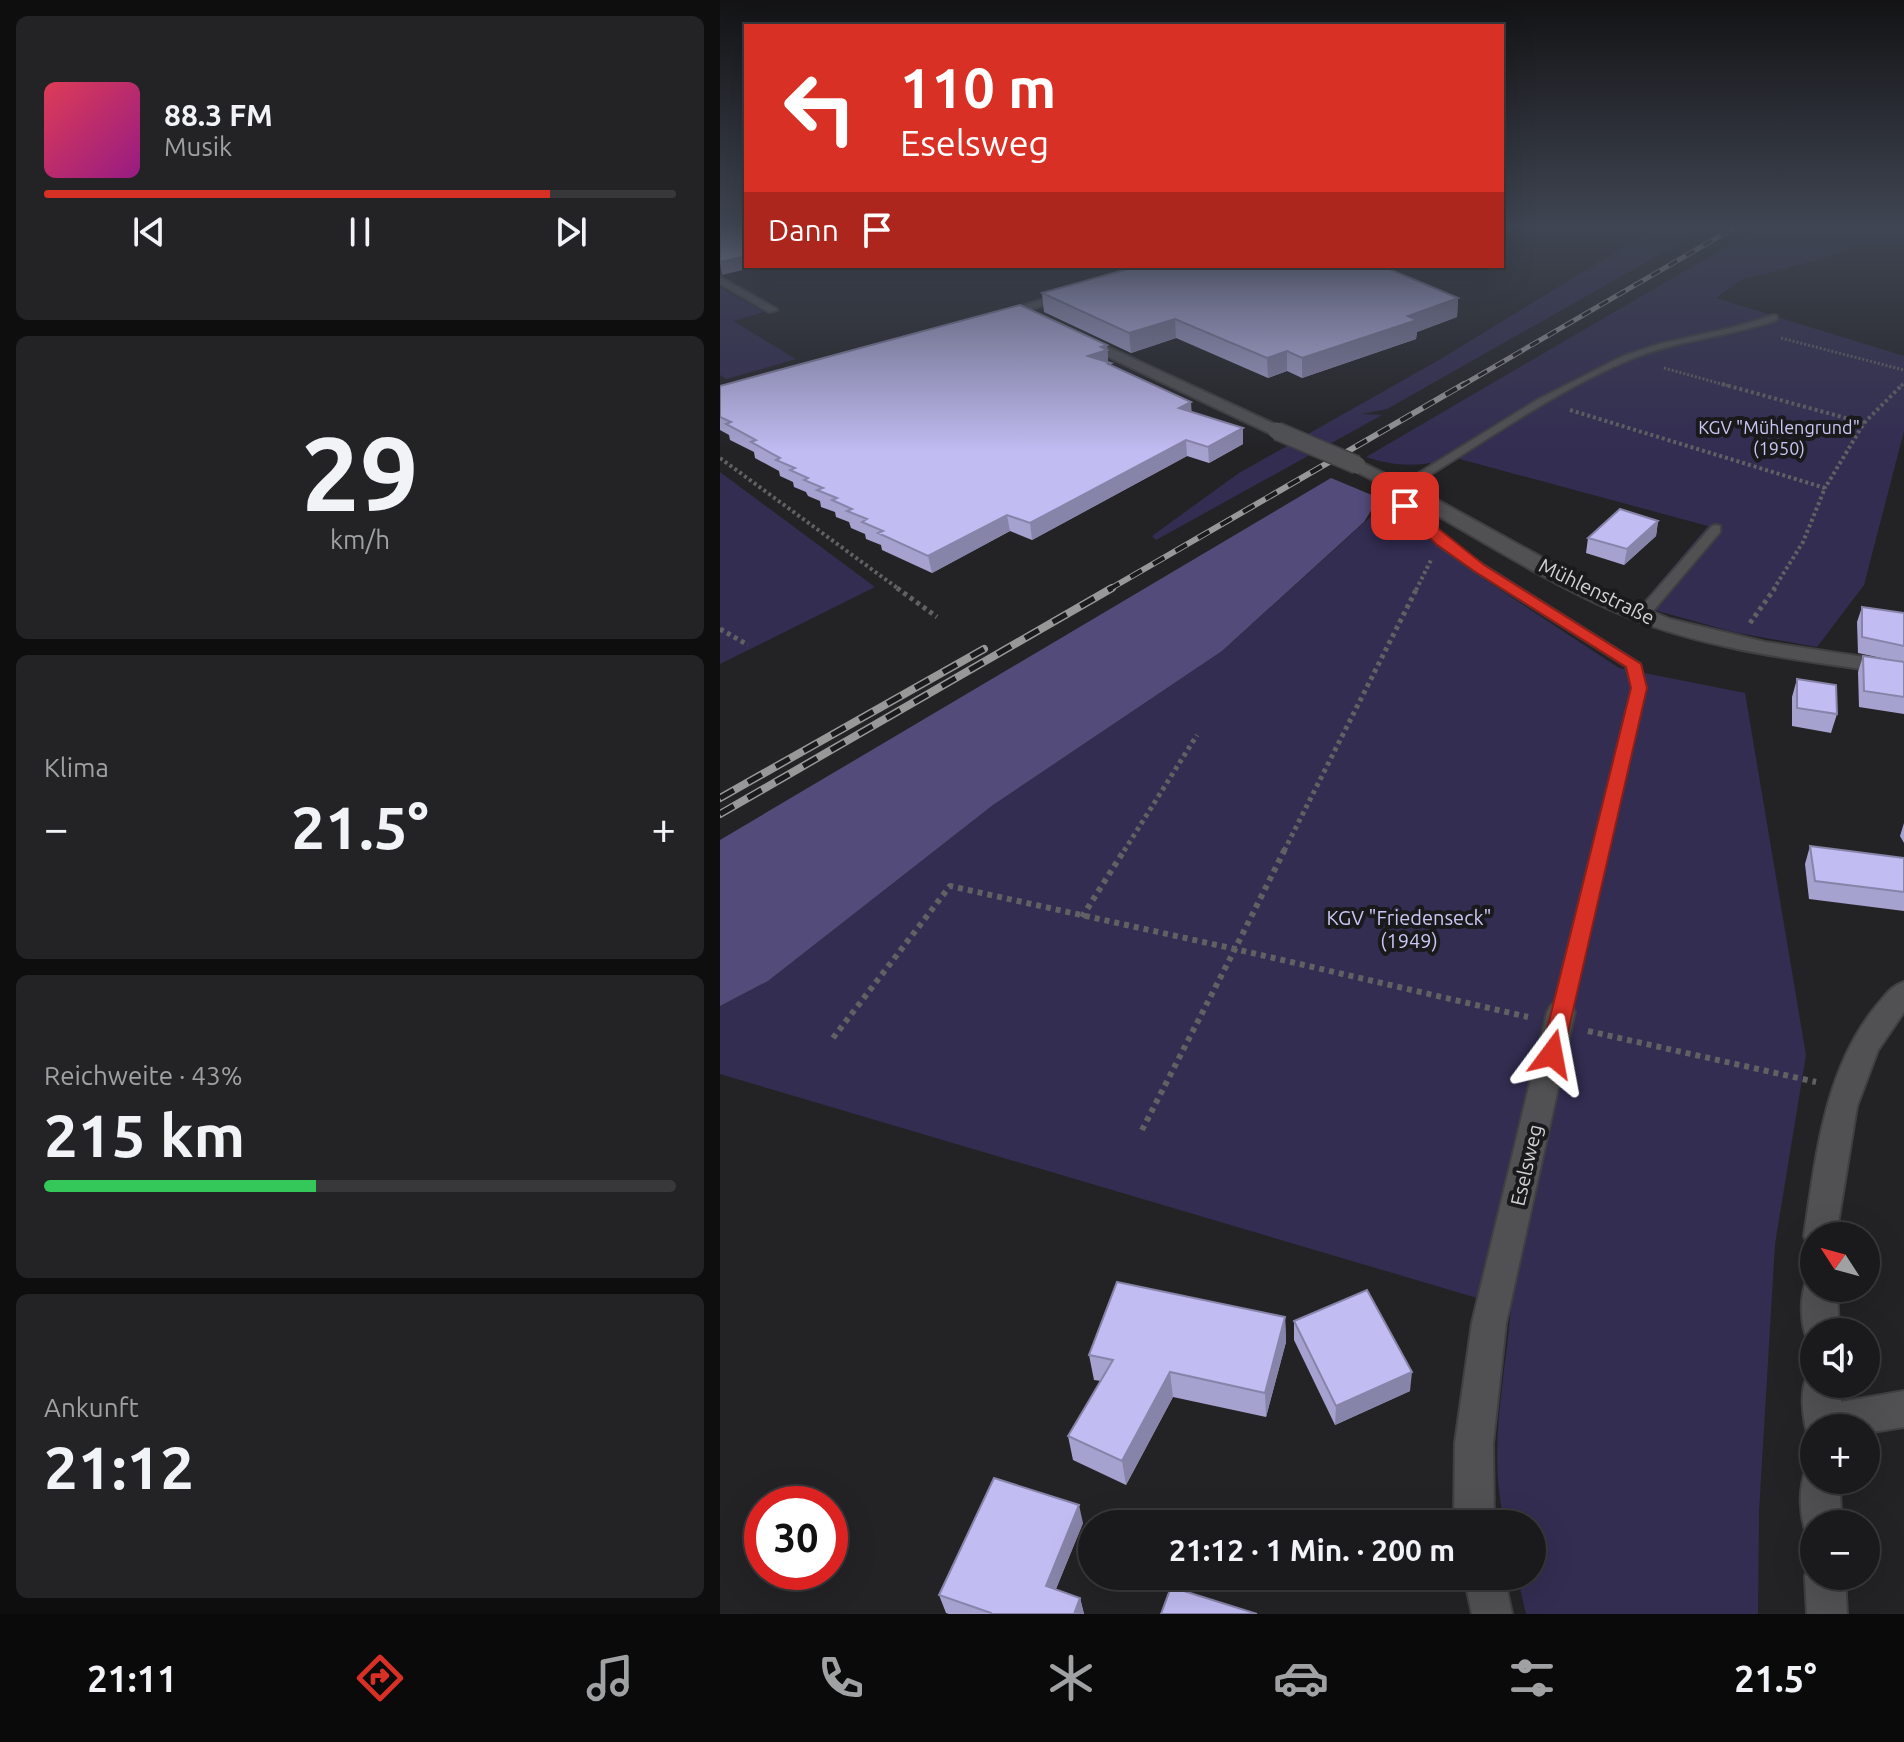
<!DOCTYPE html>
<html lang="de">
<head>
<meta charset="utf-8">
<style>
  :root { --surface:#1a1a1c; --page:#232325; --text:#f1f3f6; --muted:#9fa1a3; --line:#38383b; --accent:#d93025 }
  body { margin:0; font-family:Ubuntu,sans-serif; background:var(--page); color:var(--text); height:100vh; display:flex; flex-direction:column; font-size:30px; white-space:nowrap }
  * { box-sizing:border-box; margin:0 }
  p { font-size:26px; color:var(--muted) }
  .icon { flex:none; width:44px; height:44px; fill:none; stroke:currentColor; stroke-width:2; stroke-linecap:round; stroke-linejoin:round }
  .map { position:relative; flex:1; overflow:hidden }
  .side { display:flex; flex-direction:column; gap:16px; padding:16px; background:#0e0e0f; width:720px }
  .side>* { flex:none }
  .guide { position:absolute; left:24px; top:24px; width:760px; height:244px; border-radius:0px; box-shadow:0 8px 32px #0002,0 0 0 2px var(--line); background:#d93025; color:#fff; overflow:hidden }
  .needle { width:52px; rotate:306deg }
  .controls { position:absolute; left:1080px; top:1222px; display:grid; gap:16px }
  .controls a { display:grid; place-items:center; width:80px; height:80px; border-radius:50%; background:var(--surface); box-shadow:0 8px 32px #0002,0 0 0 2px var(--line); font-size:40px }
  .speed { position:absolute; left:24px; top:1486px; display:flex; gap:16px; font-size:40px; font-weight:700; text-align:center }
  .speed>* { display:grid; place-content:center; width:104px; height:104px; border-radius:50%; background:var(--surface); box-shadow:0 8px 32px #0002,0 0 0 2px var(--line); line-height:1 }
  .speed .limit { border:12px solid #d22; background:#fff; color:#111 }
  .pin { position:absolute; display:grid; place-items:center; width:68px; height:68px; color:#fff; margin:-34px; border-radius:16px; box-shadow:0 4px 12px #0006 }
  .me { position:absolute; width:88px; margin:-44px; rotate:13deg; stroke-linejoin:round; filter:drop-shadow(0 0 6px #0008) }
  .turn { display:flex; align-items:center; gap:28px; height:168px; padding:0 24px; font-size:36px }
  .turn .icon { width:104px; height:104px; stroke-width:2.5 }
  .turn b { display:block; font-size:56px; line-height:68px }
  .then { display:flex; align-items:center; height:76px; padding:0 24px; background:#0003; gap:16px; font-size:30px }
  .big { font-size:60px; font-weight:700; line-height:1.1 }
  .side .tile { flex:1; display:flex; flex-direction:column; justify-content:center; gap:12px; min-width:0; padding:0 28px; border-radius:12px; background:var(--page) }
  .side .dial { align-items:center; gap:0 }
  .dial b { font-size:104px; line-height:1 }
  .song { display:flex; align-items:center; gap:24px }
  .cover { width:96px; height:96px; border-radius:12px; background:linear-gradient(135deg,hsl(350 70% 55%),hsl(310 70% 35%)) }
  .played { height:8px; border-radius:4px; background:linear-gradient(90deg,var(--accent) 80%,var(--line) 80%) }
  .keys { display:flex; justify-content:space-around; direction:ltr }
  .heat { display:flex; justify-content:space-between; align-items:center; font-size:44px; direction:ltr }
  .charge { height:12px; border-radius:6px; background:linear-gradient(90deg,#34c759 43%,var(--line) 0) }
  .trip { position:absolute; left:358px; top:1510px; width:468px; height:80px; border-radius:40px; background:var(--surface); box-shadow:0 8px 32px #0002,0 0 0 2px var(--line); font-weight:700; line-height:80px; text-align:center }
  .dock { display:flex; height:128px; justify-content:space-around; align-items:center; background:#0a0a0b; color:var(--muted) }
  .dock .icon { width:56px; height:56px }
  .dock .active { color:var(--accent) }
  .dock b { font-size:36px; color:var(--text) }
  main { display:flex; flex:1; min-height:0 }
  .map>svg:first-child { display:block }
  .green { fill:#332d52 }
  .forest { fill:#534c7b }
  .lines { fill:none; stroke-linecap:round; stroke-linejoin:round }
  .lane-casing { stroke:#403f42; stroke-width:4 }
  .street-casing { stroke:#403f42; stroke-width:4 }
  .path-far3 { stroke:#616164; stroke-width:3; stroke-dasharray:2 2; stroke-linecap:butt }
  .path-far2 { stroke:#616164; stroke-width:4; stroke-dasharray:3 3; stroke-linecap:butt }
  .path-far1 { stroke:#616164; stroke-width:5; stroke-dasharray:4 4; stroke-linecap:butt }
  .path { stroke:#616164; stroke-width:6; stroke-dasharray:5 5; stroke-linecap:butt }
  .lane { fill:#515154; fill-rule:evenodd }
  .street { fill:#515154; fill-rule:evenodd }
  .rail-far2-casing { stroke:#989899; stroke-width:5 }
  .rail-far1-casing { stroke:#989899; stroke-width:6 }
  .rail-casing { stroke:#989899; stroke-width:8 }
  .rail-far2 { stroke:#1a1a1c; stroke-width:3; stroke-dasharray:10; stroke-linecap:butt }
  .rail-far1 { stroke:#1a1a1c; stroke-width:4; stroke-dasharray:13; stroke-linecap:butt }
  .rail { stroke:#1a1a1c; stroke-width:5; stroke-dasharray:16; stroke-linecap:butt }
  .street-bridge-casing { stroke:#403f42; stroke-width:20; stroke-linecap:butt }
  .street-bridge { stroke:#515154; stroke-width:17 }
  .wall { fill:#a6a2d0 }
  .shaded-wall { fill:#8784a9 }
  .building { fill:#c1bcf2; stroke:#8784a9; stroke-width:2 }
  .route { fill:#d93025; stroke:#8d1f18; stroke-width:2 }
  .labels { text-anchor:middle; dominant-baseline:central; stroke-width:8; stroke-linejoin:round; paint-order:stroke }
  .far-park-label { font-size:18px; fill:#cbc7f5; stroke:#1a1a1c }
  .street-label { font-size:20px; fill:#d2d2d3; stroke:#1a1a1c }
  .park-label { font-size:20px; fill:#cbc7f5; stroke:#1a1a1c }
</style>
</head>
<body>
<main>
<section class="side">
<div class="tile">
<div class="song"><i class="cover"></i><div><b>88.3 FM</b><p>Musik</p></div></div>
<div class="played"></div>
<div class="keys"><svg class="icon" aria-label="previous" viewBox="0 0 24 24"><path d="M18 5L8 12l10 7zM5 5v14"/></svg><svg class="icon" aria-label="pause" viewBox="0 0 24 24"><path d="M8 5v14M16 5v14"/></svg><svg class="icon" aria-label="next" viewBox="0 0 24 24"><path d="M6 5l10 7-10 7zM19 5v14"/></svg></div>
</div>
<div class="tile dial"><b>29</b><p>km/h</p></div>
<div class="tile"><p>Klima</p>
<div class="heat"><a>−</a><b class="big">21.5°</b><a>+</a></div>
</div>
<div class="tile"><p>Reichweite · 43%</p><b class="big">215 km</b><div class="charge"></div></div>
<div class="tile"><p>Ankunft</p><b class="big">21:12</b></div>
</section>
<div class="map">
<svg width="1184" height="1614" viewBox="0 0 1184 1614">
  <rect width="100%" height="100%" fill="#232326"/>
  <g class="green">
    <path d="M938 226H990L667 409 642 414 662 415 436 540 432 536 519 473 719 360Z"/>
    <path d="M1079 226 1184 230V244H1138L1102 259 1021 280 996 298 1184 356V431L1144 585 1097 647 1013 632 920 606 988 526 736 458C703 466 679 468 646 457L1040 227 1074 233Z"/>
    <path d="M0 287 44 312 13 321 76 359 6 379 0 375Z"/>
    <path d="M0 472 155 587 0 664Z"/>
    <path d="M668 501 708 539 750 570 899 668 1025 693 1086 1055 1055 1244 1039 1512 1038 1614H806L797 1576H812V1524H785C767 1452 785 1381 791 1308L0 1074V1006L48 981 273 805 502 651Z"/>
  </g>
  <path class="forest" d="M611 478 659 498 644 522 502 651 273 805 48 981 0 1006V840Z"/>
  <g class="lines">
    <defs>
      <g id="lane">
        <path d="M0 277 55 308 57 310 49 312 0 284Z"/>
        <path d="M1054 315 1057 316V320C1009 337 956 340 909 360 831 393 762 444 690 487L691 505 725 538 763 565 920 664 926 688 850 1012 848 1017 841 1019 834 1017 832 1012 912 688 906 666 755 571 717 544 679 506 678 486 817 400 903 356 939 344 1015 327Z"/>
        <path d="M996 525 1000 526V532L927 618H917V612L992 526Z"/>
      </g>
      <g id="street">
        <path d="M347 292 359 295 275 320 268 316Z"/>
        <path d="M360 334 563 428 565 431 551 434 355 341 353 338Z"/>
        <path d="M637 460 712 497 883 591 950 619 1045 642 1184 663V675C1090 661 993 652 905 616 809 576 724 514 631 469V461Z"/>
        <path d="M1184 982V1012L1158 1050 1137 1106 1116 1236H1094V1248L1088 1246 1084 1236C1096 1157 1104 1069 1157 1005 1166 995 1171 986 1184 982Z"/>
        <path d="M841 1002 851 1005 855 1012 786 1323 773 1443 774 1524H734L735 1443 752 1323 827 1012 831 1005Z"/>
        <path d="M1094 1275V1288H1117L1119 1332H1094V1345L1089 1343C1080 1325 1079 1296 1088 1277Z"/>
        <path d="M1094 1370V1384H1120L1121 1402 1184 1391V1427L1146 1433V1428H1094V1442L1090 1441C1083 1423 1076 1381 1094 1370Z"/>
        <path d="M1094 1463V1480H1119L1122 1524H1094V1540L1088 1538C1079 1516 1078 1488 1087 1467Z"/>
        <path d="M1094 1560V1576H1125L1127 1614H1087L1085 1576Z"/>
        <path d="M744 1576H784L792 1614H752Z"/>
      </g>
    </defs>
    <use href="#lane" class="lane-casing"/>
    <use href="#street" class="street-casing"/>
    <g class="path-far3">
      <path d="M1061 338 1184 370"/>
      <path d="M944 368 1009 386"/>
      <path d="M1181 386 1184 383"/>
    </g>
    <g class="path-far2">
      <path d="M1002 384 1144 423 1105 488"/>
      <path d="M850 410 1105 488 1083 542 1053 590"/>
      <path d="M1144 423 1183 384"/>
      <path d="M0 458 180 590"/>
      <path d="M696 590 711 560"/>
    </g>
    <g class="path-far1">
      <path d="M177 588 217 617"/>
      <path d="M1030 623 1055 588"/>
      <path d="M0 629 28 645"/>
      <path d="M404 851 477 735"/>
      <path d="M564 851 697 588"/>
    </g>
    <g class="path">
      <path d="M362 917 405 849"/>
      <path d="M868 1031 1096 1082"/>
      <path d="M113 1038 230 886 515 949 565 849"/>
      <path d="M422 1130 515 949 808 1017"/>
    </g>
    <use href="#lane" class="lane"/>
    <use href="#street" class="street"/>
    <defs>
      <path id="rail-far2" d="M741 386 1017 226"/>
      <path id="rail-far1" d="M388 590 744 384"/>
      <g id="rail">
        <path d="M0 798 264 649"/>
        <path d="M0 814 392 588"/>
      </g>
    </defs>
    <use href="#rail-far2" class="rail-far2-casing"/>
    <use href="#rail-far1" class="rail-far1-casing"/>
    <use href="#rail" class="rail-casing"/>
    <use href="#rail-far2" class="rail-far2"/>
    <use href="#rail-far1" class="rail-far1"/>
    <use href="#rail" class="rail"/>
    <defs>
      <path id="street-bridge" d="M557 431 637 465"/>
    </defs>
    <use href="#street-bridge" class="street-bridge-casing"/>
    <use href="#street-bridge" class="street-bridge"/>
  </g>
  <g class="wall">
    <path d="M395 266H409V268L738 298 737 317 697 332 696 339 582 378 567 371 548 378 456 338 411 353 324 312 322 293 404 270Z"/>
    <path d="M387 345 388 362 391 363V366L472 412 523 444 489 463 467 456 312 540 290 531 212 573 162 550 161 545 146 539 145 534 131 528 129 522 116 517 115 512 101 507 100 501 88 496 86 492 74 487 73 482 60 476 59 471 35 458 34 452 10 440 9 435 0 430V386Z"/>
    <path d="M938 521 936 536 904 565 866 553 868 538Z"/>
    <path d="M1142 607 1184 613V714L1139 707 1138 672 1143 656 1171 660 1138 653 1137 622Z"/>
    <path d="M1077 679 1117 714 1111 733 1072 726V697Z"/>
    <path d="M1184 823V843L1180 836Z"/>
    <path d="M1090 846 1184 858V911L1089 899 1085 864Z"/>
    <path d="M565 1317 566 1342 546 1417 453 1397 406 1485 353 1460 348 1436 381 1381 374 1380 369 1355Z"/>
    <path d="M574 1321 690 1391 615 1425 574 1340Z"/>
    <path d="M363 1523 336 1589 360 1598 364 1614H229L226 1613 219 1595Z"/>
  </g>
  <g class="shaded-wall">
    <path d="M26 256V266H39L2 275 0 262Z"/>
    <path d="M738 298 737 317 697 332 696 339 582 378V358L688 316Z"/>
    <path d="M455 319 456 338 411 353 409 333Z"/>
    <path d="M387 345 388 364 391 363 392 378 368 356 381 347Z"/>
    <path d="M567 351V371L548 378 547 358Z"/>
    <path d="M471 402 472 417 459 408Z"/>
    <path d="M523 428V444L489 463 488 447Z"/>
    <path d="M466 440 467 456 312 540 310 523Z"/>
    <path d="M287 515 290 531 212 573 208 556Z"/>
    <path d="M938 521 936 536 904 565 907 549Z"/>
    <path d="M565 1317 566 1342 546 1417 545 1393Z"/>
    <path d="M450 1372 453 1397 406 1485 402 1461Z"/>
    <path d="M692 1372 690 1391 615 1425 616 1406Z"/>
    <path d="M359 1505 363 1523 330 1603 326 1586Z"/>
    <path d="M360 1598 364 1614H354Z"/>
  </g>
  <g class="building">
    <path d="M0 226H26V256L0 262Z"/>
    <path d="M418 266H662L738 298 688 316 697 320 582 358 567 351 547 358 455 319 409 333 322 293Z"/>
    <path d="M300 305 387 345 381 347 387 350 368 356 391 363 388 364 471 402 459 408 523 428 488 447 466 440 310 523 287 515 208 556 158 533 163 531 142 522 147 519 127 511 132 509 112 500 117 498 97 490 103 488 84 480 88 478 70 470 75 468 56 460 60 458 31 442 36 440 6 424 11 422 0 417V386Z"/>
    <path d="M900 509 938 521 907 549 868 538Z"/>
    <path d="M1142 607 1184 613V646L1142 637Z"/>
    <path d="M1143 656 1184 662V697L1144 691Z"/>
    <path d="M1077 679 1116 685 1117 714 1077 708Z"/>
    <path d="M1090 846 1184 858V892L1095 881Z"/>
    <path d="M397 1282 565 1317 545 1393 450 1372 402 1461 348 1436 393 1360 369 1355Z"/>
    <path d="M647 1290 692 1372 616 1406 574 1321Z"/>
    <path d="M274 1478 359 1505 326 1586 360 1598 354 1614H271V1613L219 1595Z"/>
    <path d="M451 1587 537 1614H441Z"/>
  </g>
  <linearGradient id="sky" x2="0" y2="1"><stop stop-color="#131315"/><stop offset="0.5" stop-color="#3f4552"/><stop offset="1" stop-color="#3f4552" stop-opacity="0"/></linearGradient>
  <rect width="1184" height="452" fill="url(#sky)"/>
  <path class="route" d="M685 502 764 565 921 664 927 688 843 1054 832 1062 821 1054 911 688 906 667 754 571 716 544 680 509 678 506Z"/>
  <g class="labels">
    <g class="far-park-label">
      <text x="1059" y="427">KGV "Mühlengrund"<tspan x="1059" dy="21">(1950)</tspan></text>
    </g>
    <g class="street-label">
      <text transform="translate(877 591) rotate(26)">Mühlenstraße</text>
      <text transform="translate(806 1165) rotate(-77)">Eselsweg</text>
    </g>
    <g class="park-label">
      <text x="689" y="917">KGV "Friedenseck"<tspan x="689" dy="23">(1949)</tspan></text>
    </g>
  </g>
</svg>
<div class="controls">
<a><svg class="needle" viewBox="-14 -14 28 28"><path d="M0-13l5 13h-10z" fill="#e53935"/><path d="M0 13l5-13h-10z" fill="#9fa1a3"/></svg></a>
<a><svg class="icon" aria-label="sound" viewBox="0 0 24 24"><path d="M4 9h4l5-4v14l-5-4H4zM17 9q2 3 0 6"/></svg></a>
<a>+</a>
<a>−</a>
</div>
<div class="speed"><div class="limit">30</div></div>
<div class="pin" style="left:685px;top:506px;background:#d93025"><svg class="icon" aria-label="arrive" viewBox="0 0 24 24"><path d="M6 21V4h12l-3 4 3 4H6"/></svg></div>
<svg class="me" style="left:832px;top:1054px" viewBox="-20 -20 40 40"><path d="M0-17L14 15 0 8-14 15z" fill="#d93025" stroke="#fff" stroke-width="4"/></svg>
<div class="trip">21:12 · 1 Min. · 200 m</div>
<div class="guide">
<div class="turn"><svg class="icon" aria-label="left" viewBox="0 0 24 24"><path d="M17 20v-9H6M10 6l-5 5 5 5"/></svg><div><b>110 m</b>Eselsweg</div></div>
<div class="then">Dann<svg class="icon" aria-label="arrive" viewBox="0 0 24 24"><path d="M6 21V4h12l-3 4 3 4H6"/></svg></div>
</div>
</div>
</main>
<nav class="dock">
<b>21:11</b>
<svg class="icon active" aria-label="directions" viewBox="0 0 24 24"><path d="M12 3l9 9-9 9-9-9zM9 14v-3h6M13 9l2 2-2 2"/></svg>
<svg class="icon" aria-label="music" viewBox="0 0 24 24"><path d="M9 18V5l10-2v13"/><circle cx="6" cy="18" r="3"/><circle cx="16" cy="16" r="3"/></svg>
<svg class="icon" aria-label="phone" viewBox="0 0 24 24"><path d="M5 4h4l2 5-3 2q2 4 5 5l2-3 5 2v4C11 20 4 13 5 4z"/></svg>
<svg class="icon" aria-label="climate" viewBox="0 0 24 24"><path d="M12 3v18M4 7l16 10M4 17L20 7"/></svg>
<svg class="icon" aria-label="car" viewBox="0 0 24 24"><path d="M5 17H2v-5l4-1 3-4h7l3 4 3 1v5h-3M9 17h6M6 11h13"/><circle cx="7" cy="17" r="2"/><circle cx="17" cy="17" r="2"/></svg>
<svg class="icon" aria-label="filters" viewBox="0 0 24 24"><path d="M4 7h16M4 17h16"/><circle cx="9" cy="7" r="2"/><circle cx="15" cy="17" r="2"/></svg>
<b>21.5°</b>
</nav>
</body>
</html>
